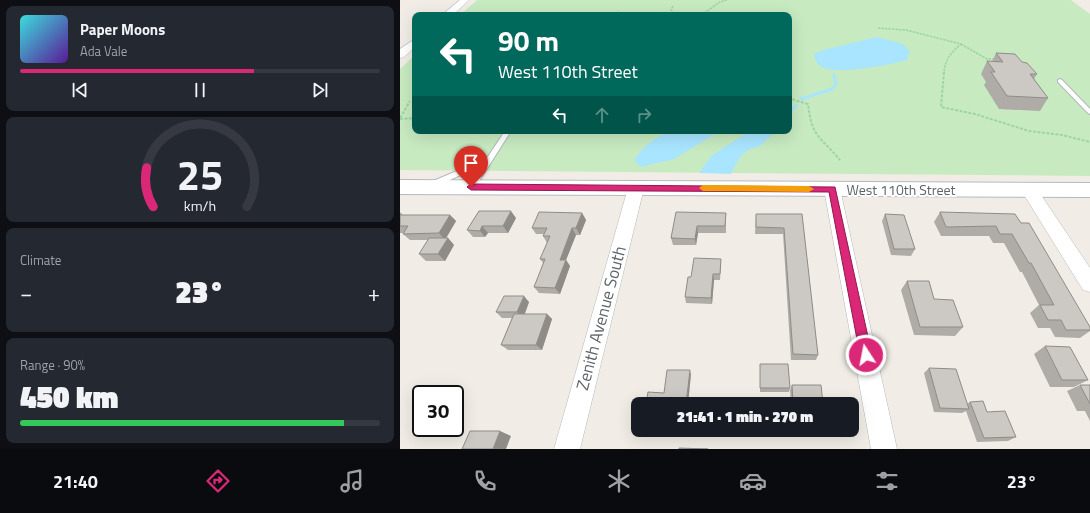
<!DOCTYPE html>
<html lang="en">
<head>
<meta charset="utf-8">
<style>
  :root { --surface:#171b24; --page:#242831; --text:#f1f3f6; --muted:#9ea1a6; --line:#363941; --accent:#db2777 }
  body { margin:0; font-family:"Titillium Web",sans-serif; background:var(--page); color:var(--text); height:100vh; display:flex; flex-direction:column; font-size:15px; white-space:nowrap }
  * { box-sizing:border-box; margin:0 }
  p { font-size:13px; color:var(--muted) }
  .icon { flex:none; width:22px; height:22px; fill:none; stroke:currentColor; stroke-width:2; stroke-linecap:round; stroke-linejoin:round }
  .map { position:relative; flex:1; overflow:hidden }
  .side { display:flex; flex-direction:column; gap:6px; padding:6px; background:#0d0f14; width:400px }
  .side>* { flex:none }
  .banner { position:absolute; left:12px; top:12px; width:380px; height:122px; border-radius:8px; box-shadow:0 4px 16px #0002; background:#00695c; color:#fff; overflow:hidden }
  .speed { position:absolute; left:12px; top:385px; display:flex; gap:8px; font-size:20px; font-weight:700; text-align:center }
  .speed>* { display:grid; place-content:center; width:52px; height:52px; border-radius:50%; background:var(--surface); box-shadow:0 4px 16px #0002; line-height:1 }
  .speed .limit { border:2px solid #111; border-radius:6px; background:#fff; color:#111 }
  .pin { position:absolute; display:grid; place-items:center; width:34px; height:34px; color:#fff; margin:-41px -17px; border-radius:50% 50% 50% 0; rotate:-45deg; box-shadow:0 0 4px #0007 }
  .pin .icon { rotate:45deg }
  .me { position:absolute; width:44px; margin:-22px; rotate:349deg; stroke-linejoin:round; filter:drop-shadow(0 0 3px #0008) }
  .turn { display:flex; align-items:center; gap:14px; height:84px; padding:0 20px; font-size:18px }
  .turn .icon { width:52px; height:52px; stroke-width:2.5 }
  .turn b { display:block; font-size:28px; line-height:34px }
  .lanes { display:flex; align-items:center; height:38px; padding:0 20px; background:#0003; justify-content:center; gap:20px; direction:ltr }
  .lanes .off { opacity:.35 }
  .big { font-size:30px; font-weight:800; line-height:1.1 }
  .side .card { flex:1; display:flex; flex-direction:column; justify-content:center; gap:6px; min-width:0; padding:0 14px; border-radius:8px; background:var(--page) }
  .side .dial { align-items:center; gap:0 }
  .dial svg { height:104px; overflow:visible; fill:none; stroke:var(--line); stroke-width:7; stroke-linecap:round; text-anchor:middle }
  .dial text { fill:var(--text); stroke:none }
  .song { display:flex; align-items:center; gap:12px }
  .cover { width:48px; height:48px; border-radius:6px; background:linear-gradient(135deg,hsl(180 70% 55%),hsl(270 70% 35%)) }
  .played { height:4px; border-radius:2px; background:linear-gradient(90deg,var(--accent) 65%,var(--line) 65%) }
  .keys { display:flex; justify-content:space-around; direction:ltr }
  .heat { display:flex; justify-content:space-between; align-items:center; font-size:22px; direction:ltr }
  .charge { height:6px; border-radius:3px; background:linear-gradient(90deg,#34c759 90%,var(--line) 0) }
  .trip { position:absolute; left:231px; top:397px; width:228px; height:40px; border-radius:8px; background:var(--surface); box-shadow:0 4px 16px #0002; font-weight:800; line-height:40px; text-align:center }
  .dock { display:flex; height:64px; justify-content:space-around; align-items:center; background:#090b0e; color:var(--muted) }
  .dock .icon { width:28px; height:28px }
  .dock .active { color:var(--accent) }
  .dock b { font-size:18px; color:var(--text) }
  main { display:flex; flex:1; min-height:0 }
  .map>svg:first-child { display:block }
  .green { fill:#c7eac1 }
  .water { fill:#a9e5ff }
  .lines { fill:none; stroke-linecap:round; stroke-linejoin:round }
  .stream { stroke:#a9e5ff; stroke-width:3 }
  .lane-casing { stroke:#b4b8bc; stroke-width:2 }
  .street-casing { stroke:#b4b8bc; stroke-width:1 }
  .secondary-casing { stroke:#b5babf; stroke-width:2 }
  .path-far1 { stroke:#9dd4a6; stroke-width:1.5; stroke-dasharray:2.5 1; stroke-linecap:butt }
  .path { stroke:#9dd4a6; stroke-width:2; stroke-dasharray:3 1.5; stroke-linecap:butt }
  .lane { fill:#fff; fill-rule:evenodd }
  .street { fill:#fff; fill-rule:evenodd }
  .secondary { fill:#fff; fill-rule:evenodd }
  .wall { fill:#afaca8 }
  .shaded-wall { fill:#8f8c88 }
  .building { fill:#ccc8c3; stroke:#8f8c88 }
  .route { fill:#db2777; stroke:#8e194d }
  .slow { fill:#f59e0b }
  .labels { text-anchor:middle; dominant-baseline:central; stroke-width:4; stroke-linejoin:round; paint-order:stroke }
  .street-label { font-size:14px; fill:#5e6468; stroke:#fff }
  .near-street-label { font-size:17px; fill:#5e6468; stroke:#fff }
</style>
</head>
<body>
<main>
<section class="side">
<div class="card">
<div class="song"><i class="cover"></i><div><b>Paper Moons</b><p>Ada Vale</p></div></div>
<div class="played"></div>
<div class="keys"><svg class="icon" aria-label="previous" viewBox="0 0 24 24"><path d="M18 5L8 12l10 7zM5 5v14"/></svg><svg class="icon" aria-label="pause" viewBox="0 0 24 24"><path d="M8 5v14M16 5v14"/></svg><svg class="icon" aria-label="next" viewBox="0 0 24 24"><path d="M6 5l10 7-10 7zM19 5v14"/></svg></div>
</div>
<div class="card dial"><svg viewBox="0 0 100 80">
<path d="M14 69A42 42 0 1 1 86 69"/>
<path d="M14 69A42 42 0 0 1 9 39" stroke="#db2777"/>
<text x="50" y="56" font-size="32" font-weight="700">25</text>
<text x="50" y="72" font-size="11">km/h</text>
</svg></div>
<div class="card"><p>Climate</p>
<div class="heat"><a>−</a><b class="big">23°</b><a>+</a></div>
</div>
<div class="card"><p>Range · 90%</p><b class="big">450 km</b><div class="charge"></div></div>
</section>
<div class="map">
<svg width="690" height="449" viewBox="0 0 690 449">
  <rect width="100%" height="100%" fill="#f1ede6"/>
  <path class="green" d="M77 0H671L690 14V176L0 170V69L15 55V131H389V15H60Z"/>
  <g class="water">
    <path d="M477 37 503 44 510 52 507 60C490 65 440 74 424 68 417 65 415 60 414 54L423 50Z"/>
    <path d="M269 131H320L274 159 241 167 234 160C244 146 254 138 269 131Z"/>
    <path d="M350 131H376L360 146 348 150 340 157 331 174 299 173 311 156Z"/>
  </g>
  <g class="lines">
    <g class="stream">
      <path d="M401 99 432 89 436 84 434 75"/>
      <path d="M390 111 397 105"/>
    </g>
    <defs>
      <g id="lane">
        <path d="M660 79 662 80 690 109V114L688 113 658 82V80Z"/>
        <path d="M105 131H111L74 189 71 190 67 187 82 165 37 186H31L30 184 31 182 87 158Z"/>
      </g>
      <g id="street">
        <path d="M60 0H69L53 15H42Z"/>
        <path d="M15 39V47L4 57 0 58V49Z"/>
        <path d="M236 182 242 184 244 188 180 449H154L228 188 230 184Z"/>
        <path d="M432 183 438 185 440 189 497 449H471L424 189 426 185Z"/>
        <path d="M629 184 635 186 690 268V292L683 290 621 190 623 186Z"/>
      </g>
      <path id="secondary" d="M0 180 690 183V197L0 194Z"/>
    </defs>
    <use href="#lane" class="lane-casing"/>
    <use href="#street" class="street-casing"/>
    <use href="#secondary" class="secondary-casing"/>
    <g class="path-far1">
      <path d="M273 6 271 10 276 15"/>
      <path d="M218 15 219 11"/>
      <path d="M301 15 320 2 327 0"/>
      <path d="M478 28 506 30 561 44C551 53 545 59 544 73"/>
      <path d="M561 44 587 59H595"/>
    </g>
    <g class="path">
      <path d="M544 72 541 107 575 114 629 131 662 135 690 142"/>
      <path d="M389 96 394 100 408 104C412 138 420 136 440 160"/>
      <path d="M0 118 10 101"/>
      <path d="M0 119 15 118"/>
    </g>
    <use href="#lane" class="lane"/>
    <use href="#street" class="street"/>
    <use href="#secondary" class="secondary"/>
  </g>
  <g class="wall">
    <path d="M596 53 622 62 637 74 634 79 648 98 640 111 599 109 584 85 586 82 581 74 587 61 592 62Z"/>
    <path d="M79 211 116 218 108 233H88L85 237H73L67 230Z"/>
    <path d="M0 212 3 215H50L56 221 46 238H48L54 245 45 261H26L19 254 28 240H10L3 234V233H0Z"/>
    <path d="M540 212 621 223 690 327V331L680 338 655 337 650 328H638L630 313 639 305 622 272H620L604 243H593L589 236H541L534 222Z"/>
    <path d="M182 213 186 220 180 235H176L166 260 170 266 160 294 139 293 134 287 144 264 140 259 147 243 143 236 144 234H136L132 228Z"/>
    <path d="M326 213V233H298L296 245H273L271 238Z"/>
    <path d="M356 214H402L418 355 416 360H391L383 234H355Z"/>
    <path d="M485 214 515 249 511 256 491 255 482 221Z"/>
    <path d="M321 259V265L320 280H314L312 304 286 303 285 297 291 277Z"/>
    <path d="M507 281 534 299 563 327 555 336 514 335 501 290Z"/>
    <path d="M129 302 125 314H147L152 319 142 350H108L101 345 112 318H102L96 312Z"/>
    <path d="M645 346 688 380 674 387H650L634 354Z"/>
    <path d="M360 364 390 388 389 392H360Z"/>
    <path d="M529 368 567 404 570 402 587 412 616 437 608 441 577 442 566 411 562 413 534 412 524 373Z"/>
    <path d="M392 385 423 404H391L390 390Z"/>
    <path d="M680 385H690V421L685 411H677L667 391Z"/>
    <path d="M394 430H425L424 432H394Z"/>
  </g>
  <g class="shaded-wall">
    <path d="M111 211 116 218 108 233 103 226Z"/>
    <path d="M182 213 186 220 180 235 176 228Z"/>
    <path d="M50 215 56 221 45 240 39 233Z"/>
    <path d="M82 226 88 233 85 237 80 231Z"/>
    <path d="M297 226 298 233 296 245 295 239Z"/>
    <path d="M172 228 176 235 166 260 170 266 160 294 155 288 160 260Z"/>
    <path d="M48 238 54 245 45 261 38 254Z"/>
    <path d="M313 274 314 280 312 304 311 298Z"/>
    <path d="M124 296 129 302 123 318 117 312Z"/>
    <path d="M147 314 152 319 142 350 136 345Z"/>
    <path d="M290 370 291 375 288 404H286Z"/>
    <path d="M100 431 111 436 106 449H93Z"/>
  </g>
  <g class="building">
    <path d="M596 53 615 54 622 62 627 63 637 74H630L648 98 607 96 591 72H595L587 61 603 62Z"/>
    <path d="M79 211H111L103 226H82L80 231 67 230Z"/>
    <path d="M139 212 182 213 176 228H172L160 260H166L155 288 134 287 145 259H140L150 236H143L147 228H132Z"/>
    <path d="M276 212 326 213 325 226H297L295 239 271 238Z"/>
    <path d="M540 212 615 214 621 223H629L690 327V330H666L661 320H648L640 305H654L631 263H629L612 234H600L596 226 546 227Z"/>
    <path d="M356 214H402L418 355 393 354 384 228 356 227Z"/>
    <path d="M485 214 504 215 515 249H494Z"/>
    <path d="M0 215H50L39 233 3 234 8 226H0Z"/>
    <path d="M29 238H48L38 254H19Z"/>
    <path d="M294 258 321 259 320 274H313L311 298 285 297 288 277H291Z"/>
    <path d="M507 281H529L534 299 553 300 563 327H520Z"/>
    <path d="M104 296H124L117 312H96Z"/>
    <path d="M114 314H147L136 345H101Z"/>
    <path d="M645 346 670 347 688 380H662Z"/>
    <path d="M360 364H388L390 388H360Z"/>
    <path d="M529 368 556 369 569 409 540 408Z"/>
    <path d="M267 370H290L286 404H246L248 392 264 393Z"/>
    <path d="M392 385H421L423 404H393Z"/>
    <path d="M680 385H690V404Z"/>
    <path d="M583 401 587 412 605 411 616 437 584 438 570 402Z"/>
    <path d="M70 431H100L93 449H62Z"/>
    <path d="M279 448 308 449H279Z"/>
  </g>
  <path class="route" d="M71 184 435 187 472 355 470 359 466 361 462 359 460 355 429 192 71 190 67 187Z"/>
  <path class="slow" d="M303 185 409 186 414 189 409 192 303 191 299 188Z"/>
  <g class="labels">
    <g class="street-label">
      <text x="501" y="189">West 110th Street</text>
    </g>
    <g class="near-street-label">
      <text transform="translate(201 318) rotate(-75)">Zenith Avenue South</text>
    </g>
  </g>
</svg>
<div class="speed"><div class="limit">30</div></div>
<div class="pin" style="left:71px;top:187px;background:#d93025"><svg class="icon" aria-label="arrive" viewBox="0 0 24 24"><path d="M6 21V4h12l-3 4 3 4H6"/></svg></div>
<svg class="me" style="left:466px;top:355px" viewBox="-20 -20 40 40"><circle r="17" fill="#db2777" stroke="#fff" stroke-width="3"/><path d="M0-11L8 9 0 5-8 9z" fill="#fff"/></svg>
<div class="trip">21:41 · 1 min · 270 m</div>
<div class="banner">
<div class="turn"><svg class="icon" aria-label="left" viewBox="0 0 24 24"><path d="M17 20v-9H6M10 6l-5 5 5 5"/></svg><div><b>90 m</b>West 110th Street</div></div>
<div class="lanes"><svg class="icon" aria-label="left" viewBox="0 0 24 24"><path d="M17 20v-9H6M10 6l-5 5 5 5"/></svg><svg class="icon off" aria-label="ahead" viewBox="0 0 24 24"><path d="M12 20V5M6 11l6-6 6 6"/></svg><svg class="icon off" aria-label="right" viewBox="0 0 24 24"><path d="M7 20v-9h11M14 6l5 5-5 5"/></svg></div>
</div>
</div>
</main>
<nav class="dock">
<b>21:40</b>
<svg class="icon active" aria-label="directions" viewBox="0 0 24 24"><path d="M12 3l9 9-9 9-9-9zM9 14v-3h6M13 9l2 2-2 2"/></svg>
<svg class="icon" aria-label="music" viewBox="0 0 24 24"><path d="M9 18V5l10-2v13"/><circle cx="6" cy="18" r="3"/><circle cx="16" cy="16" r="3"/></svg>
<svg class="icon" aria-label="phone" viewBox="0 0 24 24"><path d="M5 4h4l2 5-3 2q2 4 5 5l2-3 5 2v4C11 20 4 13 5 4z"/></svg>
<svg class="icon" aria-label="climate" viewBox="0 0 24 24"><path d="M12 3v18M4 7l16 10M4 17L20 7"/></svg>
<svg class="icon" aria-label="car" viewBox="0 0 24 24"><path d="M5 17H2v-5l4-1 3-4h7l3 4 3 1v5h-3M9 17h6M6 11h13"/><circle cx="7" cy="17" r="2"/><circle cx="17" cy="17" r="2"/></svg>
<svg class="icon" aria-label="filters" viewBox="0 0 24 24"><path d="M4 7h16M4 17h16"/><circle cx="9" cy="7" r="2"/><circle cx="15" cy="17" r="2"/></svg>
<b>23°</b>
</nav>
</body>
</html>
